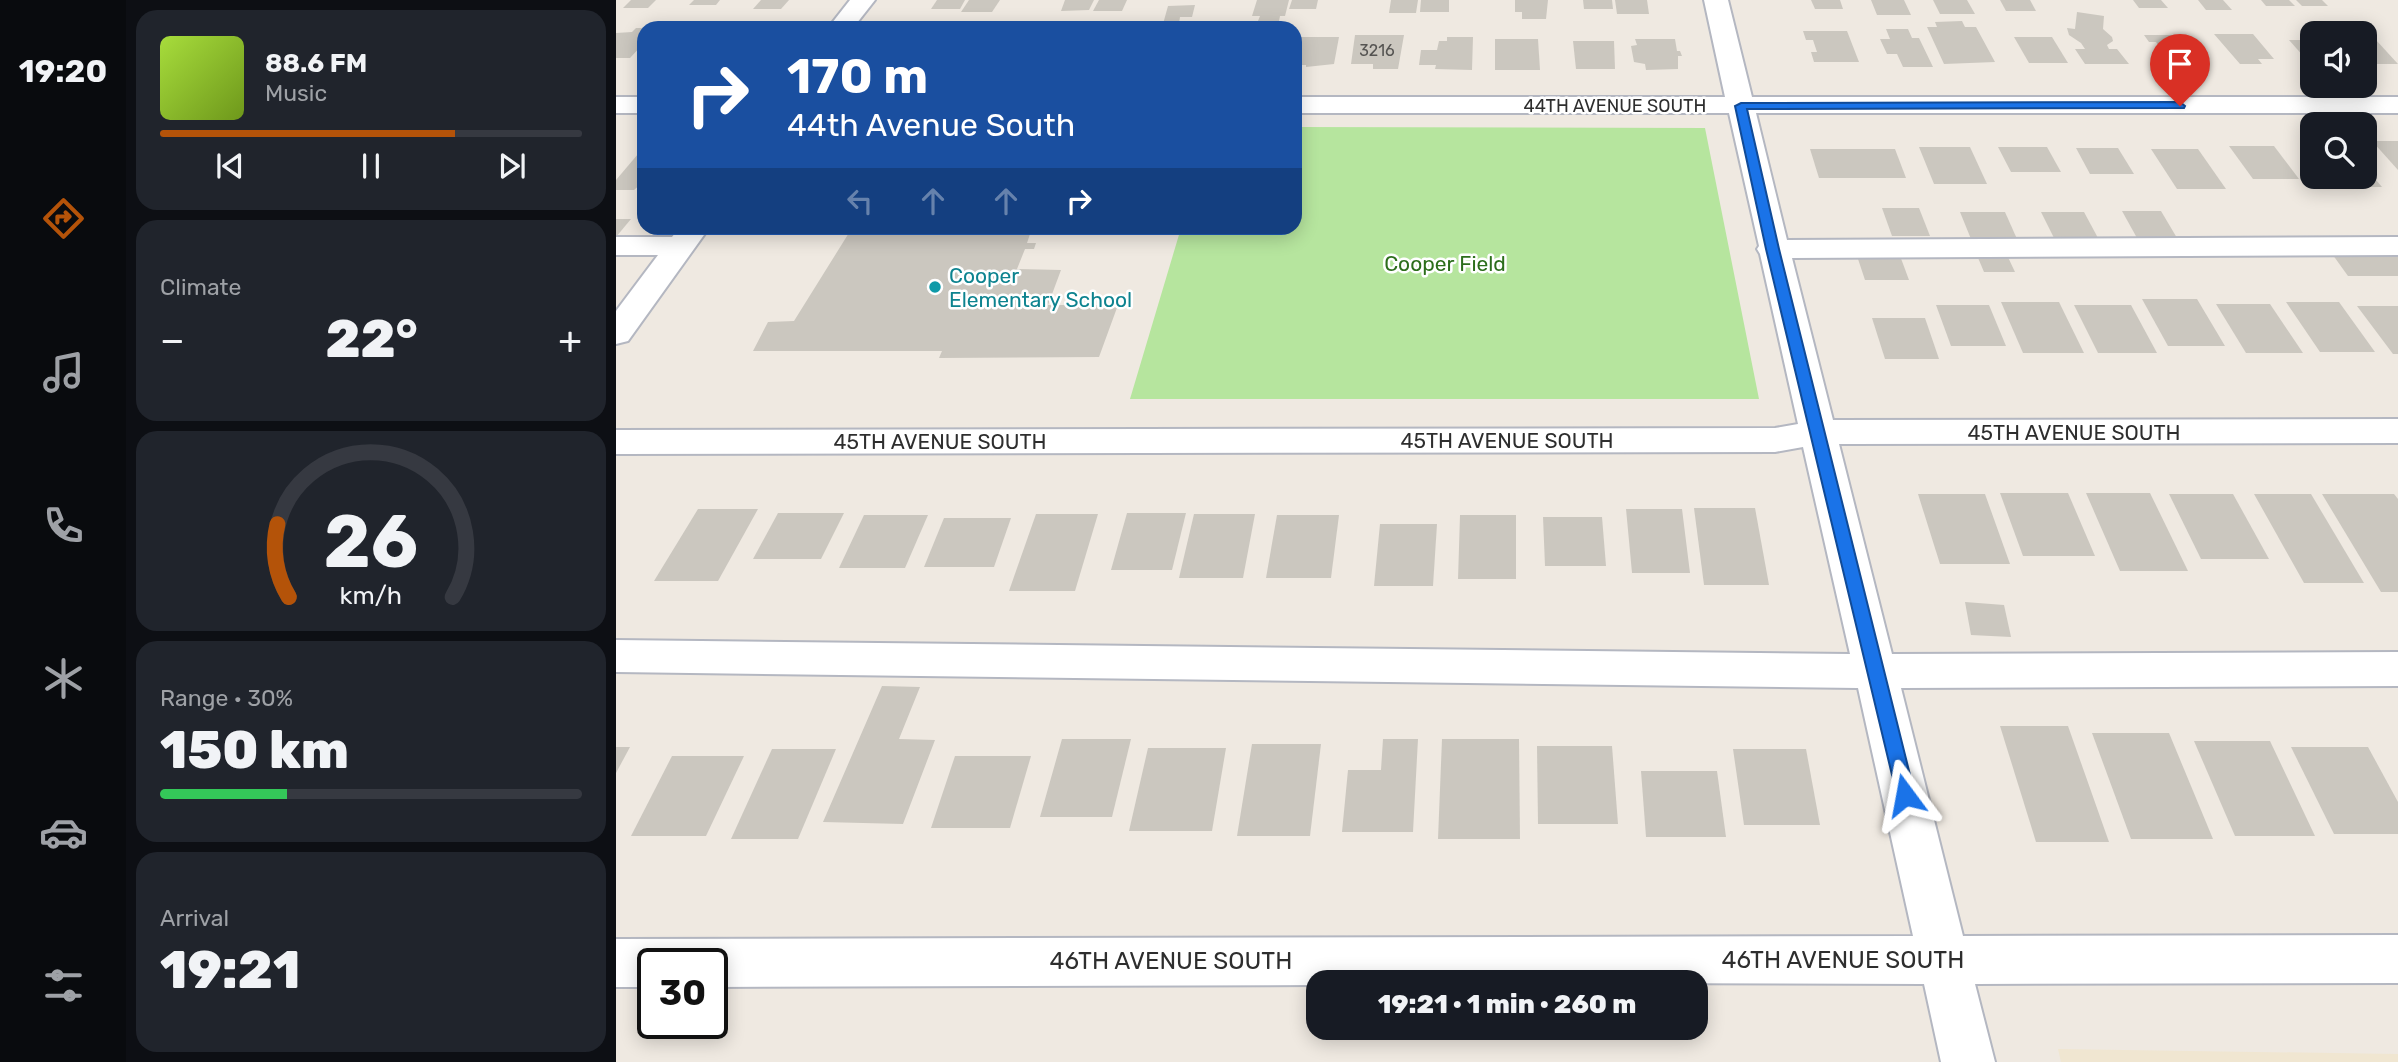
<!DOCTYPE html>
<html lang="en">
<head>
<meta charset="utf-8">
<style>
  :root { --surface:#171b24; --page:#20242c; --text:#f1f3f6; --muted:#9ea1a6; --line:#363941; --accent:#b45309 }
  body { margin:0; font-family:Rubik,sans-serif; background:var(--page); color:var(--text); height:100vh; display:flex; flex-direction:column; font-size:26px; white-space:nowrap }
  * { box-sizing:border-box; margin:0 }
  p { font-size:23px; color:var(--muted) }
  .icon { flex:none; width:38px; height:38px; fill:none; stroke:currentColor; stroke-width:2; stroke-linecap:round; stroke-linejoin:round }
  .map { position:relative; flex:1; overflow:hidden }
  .side { display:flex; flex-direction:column; gap:10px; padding:10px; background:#0d0f14; width:490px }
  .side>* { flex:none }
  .hud { position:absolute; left:21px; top:21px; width:665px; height:214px; border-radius:21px; box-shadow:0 4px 18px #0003; background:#1a4fa0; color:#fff; overflow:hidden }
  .controls { position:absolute; left:1684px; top:21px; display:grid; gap:14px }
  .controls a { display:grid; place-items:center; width:77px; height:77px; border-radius:14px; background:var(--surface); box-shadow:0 4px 18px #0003; font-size:35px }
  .speed { position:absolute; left:21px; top:948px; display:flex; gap:14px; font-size:35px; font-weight:700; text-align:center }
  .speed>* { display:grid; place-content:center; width:91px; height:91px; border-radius:50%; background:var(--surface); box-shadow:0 4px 18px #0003; line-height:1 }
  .speed .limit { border:4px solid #111; border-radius:10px; background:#fff; color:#111 }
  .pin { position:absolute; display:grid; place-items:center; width:60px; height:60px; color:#fff; margin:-72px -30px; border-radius:50% 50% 50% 0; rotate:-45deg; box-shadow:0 0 7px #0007 }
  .pin .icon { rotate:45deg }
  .me { position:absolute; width:77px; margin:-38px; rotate:347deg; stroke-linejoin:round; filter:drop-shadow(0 0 5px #0008) }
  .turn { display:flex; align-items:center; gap:24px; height:147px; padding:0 35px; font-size:32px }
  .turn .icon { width:91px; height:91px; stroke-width:2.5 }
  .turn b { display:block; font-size:49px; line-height:60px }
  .lanes { display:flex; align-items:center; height:66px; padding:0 35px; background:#0003; justify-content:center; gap:35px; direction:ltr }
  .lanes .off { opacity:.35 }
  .big { font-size:52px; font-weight:800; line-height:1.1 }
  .side .widget { flex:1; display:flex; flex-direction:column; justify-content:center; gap:10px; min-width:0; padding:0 24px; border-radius:21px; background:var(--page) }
  .side .dial { align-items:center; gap:0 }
  .dial svg { height:182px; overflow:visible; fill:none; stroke:var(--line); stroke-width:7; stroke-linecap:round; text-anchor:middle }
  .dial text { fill:var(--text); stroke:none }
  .song { display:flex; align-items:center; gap:21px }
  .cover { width:84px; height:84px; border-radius:10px; background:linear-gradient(135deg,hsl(80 70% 55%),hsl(80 70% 35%)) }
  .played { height:7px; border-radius:4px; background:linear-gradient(90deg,var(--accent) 70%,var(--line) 70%) }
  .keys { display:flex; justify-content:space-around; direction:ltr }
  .heat { display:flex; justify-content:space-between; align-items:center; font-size:38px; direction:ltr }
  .charge { height:10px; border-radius:5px; background:linear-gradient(90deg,#34c759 30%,var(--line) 0) }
  .trip { position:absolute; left:690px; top:970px; width:402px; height:70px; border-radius:21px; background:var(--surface); box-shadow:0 4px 18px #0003; font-weight:800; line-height:70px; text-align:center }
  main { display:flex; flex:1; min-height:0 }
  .tabs { display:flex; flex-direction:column; width:126px; justify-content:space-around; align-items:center; background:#090b0e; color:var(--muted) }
  .tabs .icon { width:49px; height:49px }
  .tabs .current { color:var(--accent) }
  .tabs b { font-size:32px; color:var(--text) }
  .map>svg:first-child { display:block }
  .education { fill:#f0e6d1 }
  .green { fill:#b6e59e }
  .building { fill:#cbc7bf }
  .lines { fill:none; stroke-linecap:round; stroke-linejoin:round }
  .minor-casing { stroke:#b4b7c1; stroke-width:4 }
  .minor { fill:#fff; fill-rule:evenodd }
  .route { fill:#1a73e8; stroke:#114b97; stroke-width:2 }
  .culture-dot { fill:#0f9aa8; stroke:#fff; stroke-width:2.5 }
  .labels { text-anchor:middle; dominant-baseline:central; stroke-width:5; stroke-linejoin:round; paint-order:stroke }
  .far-number-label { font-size:16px; fill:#555452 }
  .far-street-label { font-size:18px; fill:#2e2e2e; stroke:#fff }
  .park-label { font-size:21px; fill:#2c6e1b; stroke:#fff }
  .culture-label { font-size:21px; fill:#0d838f; stroke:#fff; text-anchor:start }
  .street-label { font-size:21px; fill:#2e2e2e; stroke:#fff }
  .near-street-label { font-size:24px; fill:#2e2e2e; stroke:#fff }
</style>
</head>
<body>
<main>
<nav class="tabs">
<b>19:20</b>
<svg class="icon current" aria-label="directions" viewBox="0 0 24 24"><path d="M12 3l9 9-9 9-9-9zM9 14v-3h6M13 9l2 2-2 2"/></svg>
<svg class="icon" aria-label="music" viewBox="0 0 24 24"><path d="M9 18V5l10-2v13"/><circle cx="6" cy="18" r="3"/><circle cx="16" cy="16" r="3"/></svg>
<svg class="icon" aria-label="phone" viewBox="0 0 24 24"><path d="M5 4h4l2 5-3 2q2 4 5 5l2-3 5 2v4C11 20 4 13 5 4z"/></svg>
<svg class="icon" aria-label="climate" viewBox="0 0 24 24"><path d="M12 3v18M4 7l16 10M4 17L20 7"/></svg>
<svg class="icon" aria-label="car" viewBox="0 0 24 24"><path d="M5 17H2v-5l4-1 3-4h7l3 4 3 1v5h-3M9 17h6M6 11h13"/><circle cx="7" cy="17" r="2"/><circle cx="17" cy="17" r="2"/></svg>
<svg class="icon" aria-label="filters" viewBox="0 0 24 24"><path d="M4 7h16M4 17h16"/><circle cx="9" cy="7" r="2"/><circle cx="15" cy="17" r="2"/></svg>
</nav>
<section class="side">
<div class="widget">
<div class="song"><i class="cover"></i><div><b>88.6 FM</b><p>Music</p></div></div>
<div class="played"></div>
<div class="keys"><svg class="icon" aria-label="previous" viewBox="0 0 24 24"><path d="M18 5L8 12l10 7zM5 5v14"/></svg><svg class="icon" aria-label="pause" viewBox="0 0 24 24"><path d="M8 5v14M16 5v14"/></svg><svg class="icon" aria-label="next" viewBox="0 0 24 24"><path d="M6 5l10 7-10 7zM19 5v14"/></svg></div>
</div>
<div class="widget"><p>Climate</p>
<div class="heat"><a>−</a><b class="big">22°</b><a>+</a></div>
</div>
<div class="widget dial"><svg viewBox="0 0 100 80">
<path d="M14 69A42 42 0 1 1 86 69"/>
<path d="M14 69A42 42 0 0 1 9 37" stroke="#b45309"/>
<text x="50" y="56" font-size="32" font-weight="700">26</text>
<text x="50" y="72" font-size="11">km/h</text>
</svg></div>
<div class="widget"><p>Range · 30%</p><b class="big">150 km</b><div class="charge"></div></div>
<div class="widget"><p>Arrival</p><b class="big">19:21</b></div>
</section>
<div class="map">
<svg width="1782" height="1062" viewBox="0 0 1782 1062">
  <rect width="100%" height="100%" fill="#efe9e1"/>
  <path class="education" d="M1442 1049 1782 1054V1062H1445Z"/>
  <path class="green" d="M679 127 1089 128 1143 399H514L565 228H679Z"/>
  <g class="building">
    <path d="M15 0H40L32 8H7Z"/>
    <path d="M78 0H104L100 5H73Z"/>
    <path d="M145 0H173L165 9H137Z"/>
    <path d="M321 0H349L344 9H315Z"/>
    <path d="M353 0H384L376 12H345Z"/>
    <path d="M449 0H478L473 10 445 11Z"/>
    <path d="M483 0H511L506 11H477Z"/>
    <path d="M641 0H673L669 16H664L663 21H642L644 16H636Z"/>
    <path d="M676 0H702L700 9H673Z"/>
    <path d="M775 0H802L800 13H773Z"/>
    <path d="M805 0H833V12H804Z"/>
    <path d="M899 0H932L930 19H906V12H899Z"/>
    <path d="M967 0H996L997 9H968Z"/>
    <path d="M999 0H1031L1033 14H1001Z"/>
    <path d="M1195 0H1224L1227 9H1199Z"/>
    <path d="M1255 0H1288L1295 15H1261Z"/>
    <path d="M1317 0H1351L1359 14H1324Z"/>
    <path d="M1384 0H1414L1420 11H1390Z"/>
    <path d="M1517 0H1545L1552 8H1523Z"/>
    <path d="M1582 0H1607L1616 10H1590Z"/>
    <path d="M1645 0H1673L1679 6H1650Z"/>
    <path d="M1680 0H1706L1712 6H1686Z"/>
    <path d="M579 5 576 17H564L563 23 547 24 552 6Z"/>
    <path d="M1461 12 1488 16 1487 29 1496 37 1497 41 1491 45 1493 49H1501L1513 64H1469L1459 49H1469L1465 43 1453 35 1451 28 1459 29Z"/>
    <path d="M1346 21 1349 27H1360L1379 62 1328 64 1311 27H1321L1319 22Z"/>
    <path d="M20 28H28V43L14 58H0V33L16 32Z"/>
    <path d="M1270 29H1292L1296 38H1303L1317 67H1287L1281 54H1271L1264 39H1274Z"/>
    <path d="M1187 31H1231L1243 62H1198L1195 52H1201L1197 40H1190Z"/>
    <path d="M1598 34H1637L1658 59H1642L1646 64H1624Z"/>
    <path d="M739 35H788L782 69H757V64H735Z"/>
    <path d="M1528 35H1572L1590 58H1574L1578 64H1556L1540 42H1533Z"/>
    <path d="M681 37H723L718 64 690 67V65H679Z"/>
    <path d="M831 37H857L856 70 819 69 820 65H803L805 50H821L823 41H831Z"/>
    <path d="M1398 37H1436L1452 63H1413Z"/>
    <path d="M879 39H922L924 70H879Z"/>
    <path d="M1019 39H1059L1061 51H1064L1066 56H1062V69L1030 70 1029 64 1018 62 1015 46 1021 45Z"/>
    <path d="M1673 40H1696V66Z"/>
    <path d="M1748 40H1760L1782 64H1750Z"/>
    <path d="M957 41H998L999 69H960Z"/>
    <path d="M1756 141H1782V170Z"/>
    <path d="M1613 146H1658L1683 179H1637Z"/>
    <path d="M28 147V181L18 190H0V180Z"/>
    <path d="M1303 147H1354L1371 184H1318Z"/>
    <path d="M1382 147H1431L1445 172H1395Z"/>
    <path d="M1460 148H1502L1518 174H1474Z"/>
    <path d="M1194 149H1279L1290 178H1203Z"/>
    <path d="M1535 149H1582L1610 189H1561Z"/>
    <path d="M1748 166 1766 187H1717L1709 177H1748Z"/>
    <path d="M1266 208H1303L1314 236H1276Z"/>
    <path d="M1506 211H1545L1561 238H1521Z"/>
    <path d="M1344 212H1389L1401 239H1355Z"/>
    <path d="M1425 212H1468L1482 238H1438Z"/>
    <path d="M0 219H15L0 237Z"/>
    <path d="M236 228H416L411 243H420L418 249H409L401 269 445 270 432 305H502L483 357 323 358 326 351H137L152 322 178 321Z"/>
    <path d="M1714 251H1782V276H1732Z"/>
    <path d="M1240 253H1283L1293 280H1249Z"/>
    <path d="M1360 253H1390L1399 272H1368Z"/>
    <path d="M1526 299H1581L1609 346H1552Z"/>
    <path d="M1385 302H1443L1468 353H1407Z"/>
    <path d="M1670 302H1723L1759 352H1704Z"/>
    <path d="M1600 304H1654L1687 353H1630Z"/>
    <path d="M1320 305H1373L1390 346H1335Z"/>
    <path d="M1458 305H1515L1541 353H1482Z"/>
    <path d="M1741 306H1782V354H1777Z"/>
    <path d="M1256 318H1309L1323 359H1269Z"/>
    <path d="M1384 493H1452L1479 556H1407Z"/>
    <path d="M1470 493H1534L1572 571H1504Z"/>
    <path d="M1302 494H1369L1394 564H1324Z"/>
    <path d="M1553 494H1617L1653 559H1585Z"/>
    <path d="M1638 494H1695L1748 583H1688Z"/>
    <path d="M1706 494H1778L1782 499V592H1765Z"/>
    <path d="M1078 508H1139L1153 585H1088Z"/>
    <path d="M82 509H142L102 581H38Z"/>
    <path d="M1010 509H1066L1074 573H1016Z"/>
    <path d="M162 513H228L205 559H137Z"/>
    <path d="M511 513H570L556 570H495Z"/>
    <path d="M420 514H482L459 591H393Z"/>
    <path d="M578 514H639L627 578H563Z"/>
    <path d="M248 515H312L289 568H223Z"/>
    <path d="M661 515H723L715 578H650Z"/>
    <path d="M844 515H900V579H842Z"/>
    <path d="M927 517H986L990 566H929Z"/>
    <path d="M328 518H395L378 567H308Z"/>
    <path d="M764 524H821L817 586H758Z"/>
    <path d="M1349 602 1388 605 1395 637 1355 635Z"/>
    <path d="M266 686 304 687 283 739 319 740 287 824 207 822Z"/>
    <path d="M1384 726H1452L1493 842H1420Z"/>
    <path d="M1476 733H1553L1597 839H1515Z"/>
    <path d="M446 739H515L496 817H424Z"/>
    <path d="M767 739H802L797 832H726L732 770H765Z"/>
    <path d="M826 739H903L904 839H822Z"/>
    <path d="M1578 741H1654L1699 836H1619Z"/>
    <path d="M636 744H705L694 836H621Z"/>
    <path d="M921 746H996L1002 824H922Z"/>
    <path d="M0 747H14L0 773Z"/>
    <path d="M1675 747H1752L1782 802V834H1718Z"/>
    <path d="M532 748H610L596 831H513Z"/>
    <path d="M156 749H220L182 839H115Z"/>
    <path d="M1117 749H1190L1204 825H1128Z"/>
    <path d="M56 756H128L90 836H15Z"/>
    <path d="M339 756H415L394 828H315Z"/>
    <path d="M1025 771H1101L1110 837H1030Z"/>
  </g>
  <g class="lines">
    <defs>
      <g id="minor">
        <path d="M234 0H259L237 28H212Z"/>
        <path d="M1088 0H1112L1136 97H1782V113H1140L1171 240 1782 237V255L1176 258 1217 420 1782 419V443L1223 444 1276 654 1782 652V686L1285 688 1347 936 1782 935V983L1359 984 1379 1062H1325L1308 984 702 982V985L96 987V964H37V987H0V939L1297 936 1242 688 0 672V640L1234 654 1187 447 1159 452 0 454V430L1159 428 1182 424 1144 254 1141 249 1143 246 1113 113H679V97H1109Z"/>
        <rect x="0" y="97" width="28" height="16"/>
        <path d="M63 228H93L12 341 0 344V311L42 255H0V237H56Z"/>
      </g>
    </defs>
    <use href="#minor" class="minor-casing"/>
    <use href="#minor" class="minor"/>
  </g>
  <path class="route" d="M1564 102 1569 106 1568 108 1131 109 1163 249 1299 795 1296 800 1289 803 1282 800 1150 249 1119 106 1125 103Z"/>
  <circle class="culture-dot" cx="319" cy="287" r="7"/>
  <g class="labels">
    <g class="far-number-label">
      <text x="761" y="50">3216</text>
    </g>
    <g class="far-street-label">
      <text x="999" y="106">44TH AVENUE SOUTH</text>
    </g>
    <g class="park-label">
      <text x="829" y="263">Cooper Field</text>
    </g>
    <g class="culture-label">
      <text x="333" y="275">Cooper<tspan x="333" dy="24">Elementary School</tspan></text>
    </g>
    <g class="street-label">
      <text x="1458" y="432">45TH AVENUE SOUTH</text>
      <text x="891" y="440">45TH AVENUE SOUTH</text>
      <text x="324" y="441">45TH AVENUE SOUTH</text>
    </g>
    <g class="near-street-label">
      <text x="1227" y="960">46TH AVENUE SOUTH</text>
      <text x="555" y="961">46TH AVENUE SOUTH</text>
    </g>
  </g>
</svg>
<div class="controls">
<a><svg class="icon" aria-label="sound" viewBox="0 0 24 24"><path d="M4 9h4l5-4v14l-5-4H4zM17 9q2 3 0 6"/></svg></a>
<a><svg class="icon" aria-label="search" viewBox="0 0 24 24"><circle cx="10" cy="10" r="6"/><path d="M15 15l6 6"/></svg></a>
</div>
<div class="speed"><div class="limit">30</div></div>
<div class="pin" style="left:1564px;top:106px;background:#d93025"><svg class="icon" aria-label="arrive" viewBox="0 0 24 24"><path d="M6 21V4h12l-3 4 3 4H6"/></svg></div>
<svg class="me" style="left:1289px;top:795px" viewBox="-20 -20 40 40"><path d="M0-17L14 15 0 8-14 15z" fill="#1a73e8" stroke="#fff" stroke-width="4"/></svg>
<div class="trip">19:21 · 1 min · 260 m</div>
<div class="hud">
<div class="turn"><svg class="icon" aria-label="right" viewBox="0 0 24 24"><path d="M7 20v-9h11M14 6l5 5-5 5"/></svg><div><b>170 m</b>44th Avenue South</div></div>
<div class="lanes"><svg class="icon off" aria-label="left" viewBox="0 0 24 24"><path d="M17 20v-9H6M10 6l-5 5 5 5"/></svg><svg class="icon off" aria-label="ahead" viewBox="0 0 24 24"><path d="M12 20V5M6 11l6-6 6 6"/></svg><svg class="icon off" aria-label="ahead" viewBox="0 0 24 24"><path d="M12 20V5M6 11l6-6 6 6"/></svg><svg class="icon" aria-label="right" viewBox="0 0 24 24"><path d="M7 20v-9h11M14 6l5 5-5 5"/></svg></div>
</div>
</div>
</main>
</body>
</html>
